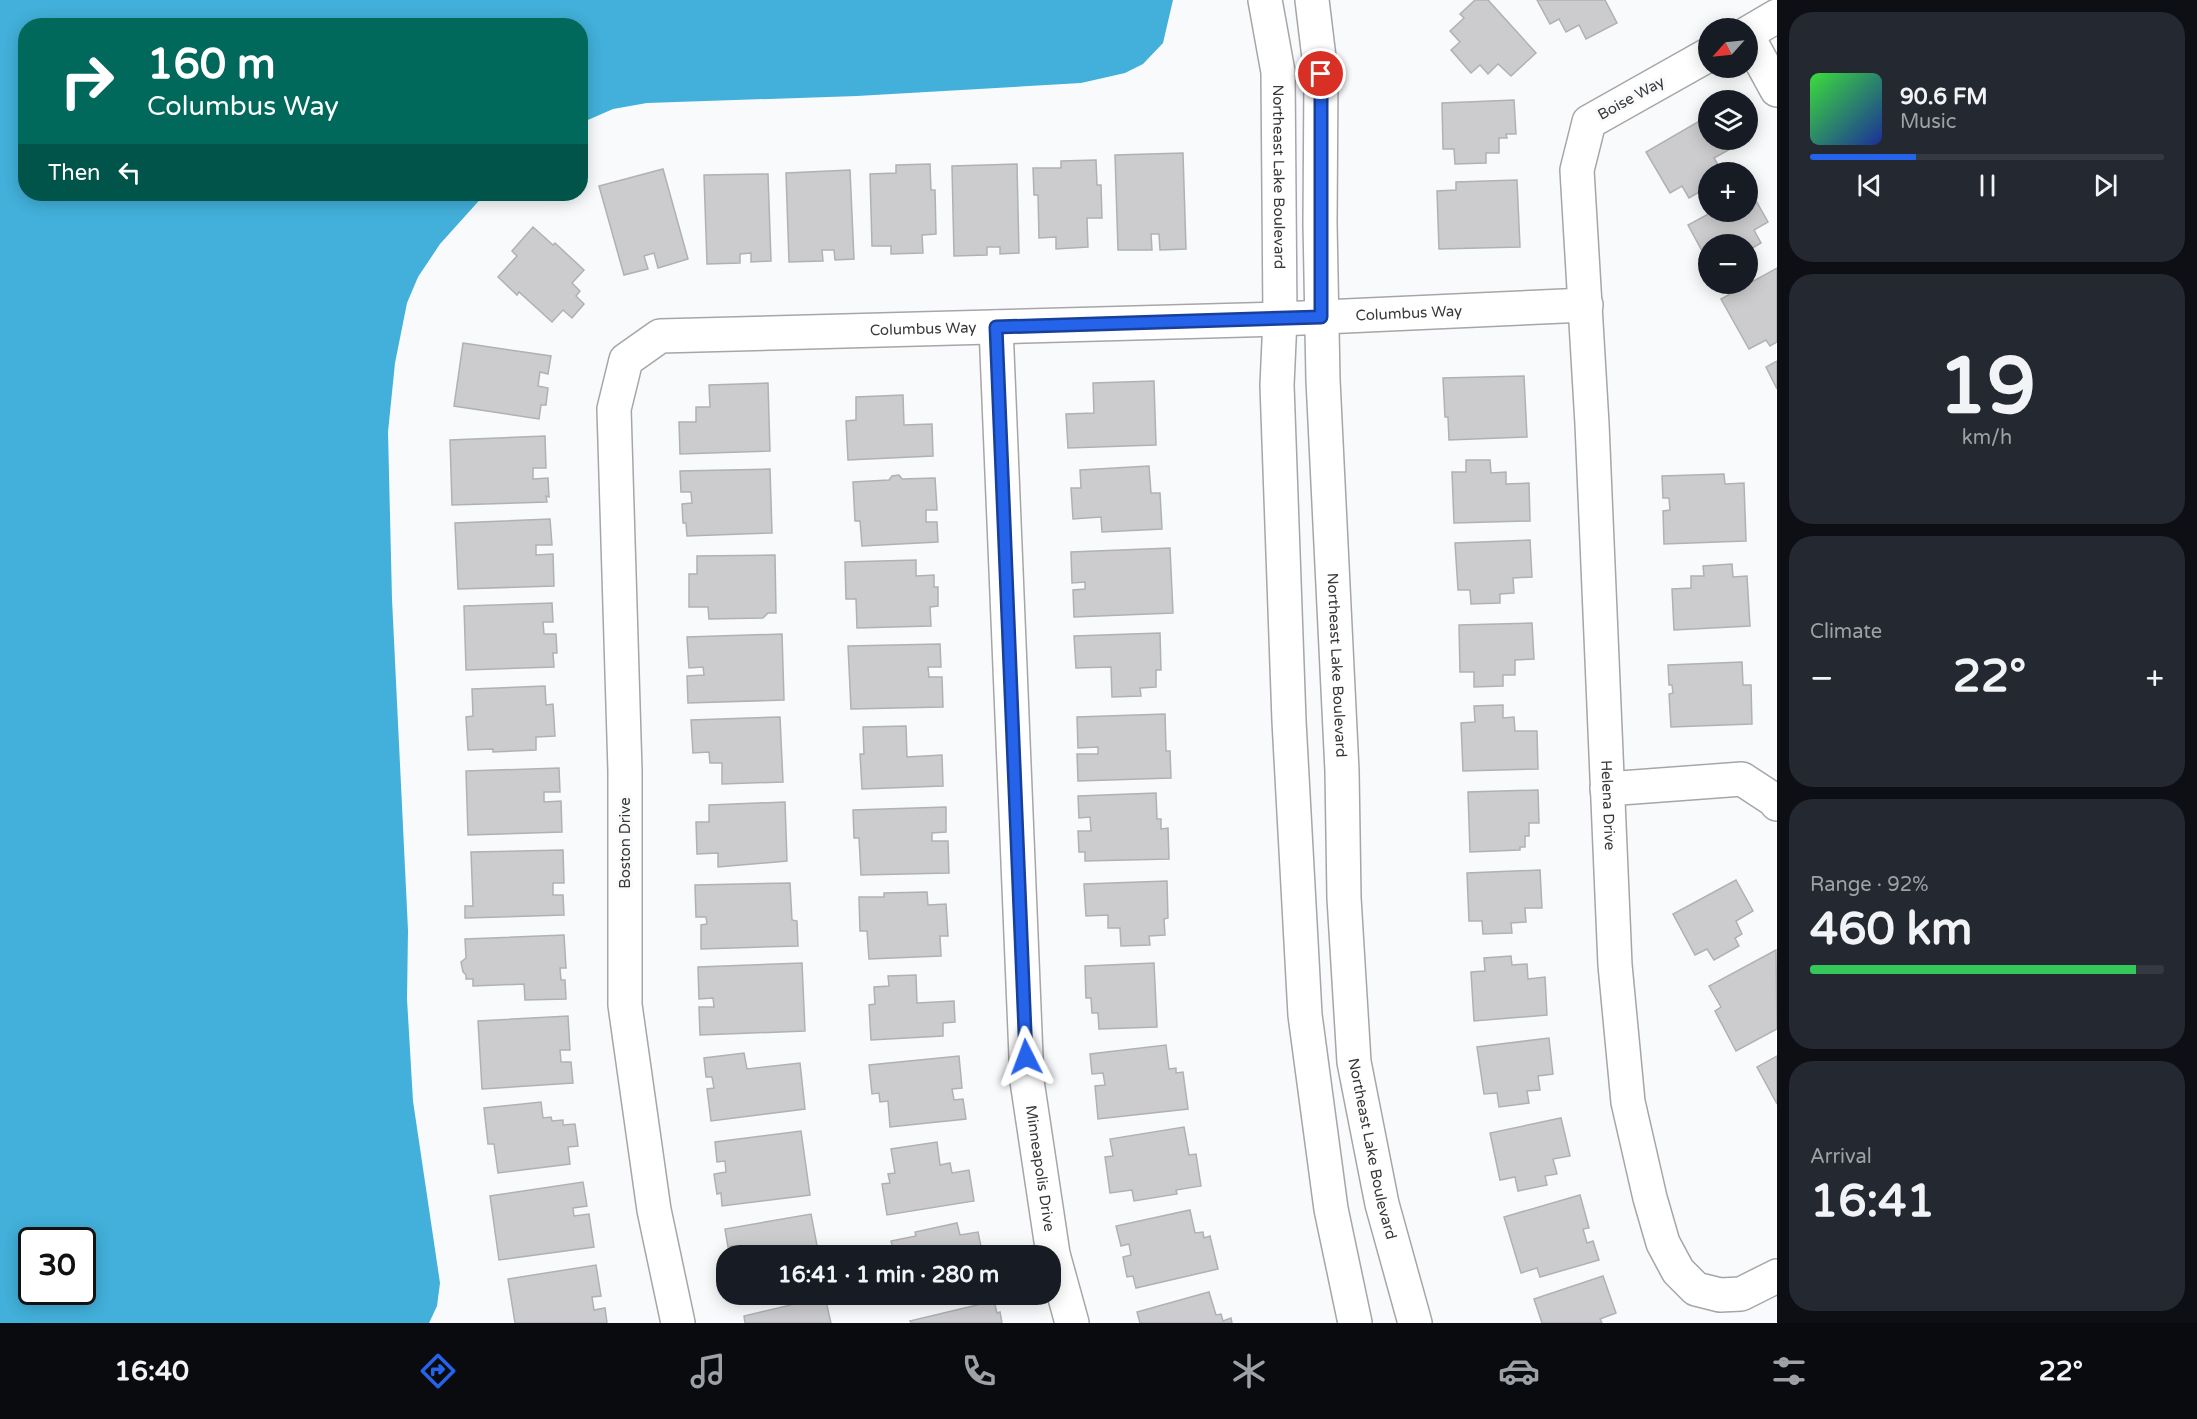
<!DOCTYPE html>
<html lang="en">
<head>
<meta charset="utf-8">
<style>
  :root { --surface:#171b24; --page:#242831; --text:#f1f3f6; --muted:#9ea1a6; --line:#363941; --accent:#2563eb }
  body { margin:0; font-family:"Varela Round",sans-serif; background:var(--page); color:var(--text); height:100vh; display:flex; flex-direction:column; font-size:22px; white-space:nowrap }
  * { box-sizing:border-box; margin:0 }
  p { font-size:20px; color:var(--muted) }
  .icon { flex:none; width:33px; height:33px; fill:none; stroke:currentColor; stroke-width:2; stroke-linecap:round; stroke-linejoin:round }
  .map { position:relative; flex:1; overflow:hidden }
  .details { display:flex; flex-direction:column; gap:12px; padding:12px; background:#0d0f14; width:420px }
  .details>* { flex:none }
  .top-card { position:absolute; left:18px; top:18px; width:570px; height:183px; border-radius:24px; box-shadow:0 3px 15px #0003; background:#00695c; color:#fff; overflow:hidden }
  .needle { width:39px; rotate:243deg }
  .buttons { position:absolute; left:1698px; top:18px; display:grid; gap:12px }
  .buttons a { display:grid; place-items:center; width:60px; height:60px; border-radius:50%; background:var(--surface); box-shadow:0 3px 15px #0003; font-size:30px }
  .speed { position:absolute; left:18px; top:1227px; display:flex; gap:12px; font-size:30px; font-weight:700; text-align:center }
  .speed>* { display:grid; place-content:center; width:78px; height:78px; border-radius:50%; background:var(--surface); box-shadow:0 3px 15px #0003; line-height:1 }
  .speed .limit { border:3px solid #111; border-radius:9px; background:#fff; color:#111 }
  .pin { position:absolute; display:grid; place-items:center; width:51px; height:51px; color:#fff; margin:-26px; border:3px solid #fff; border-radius:50%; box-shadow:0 2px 6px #0007 }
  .me { position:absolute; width:66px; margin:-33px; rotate:357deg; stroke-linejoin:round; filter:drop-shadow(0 0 4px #0008) }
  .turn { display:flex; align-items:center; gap:21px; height:126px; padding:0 30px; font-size:27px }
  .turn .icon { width:78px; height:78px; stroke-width:2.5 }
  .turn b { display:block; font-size:42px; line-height:51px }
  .then { display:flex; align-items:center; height:57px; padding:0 30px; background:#0003; gap:12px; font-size:22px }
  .big { font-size:45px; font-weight:700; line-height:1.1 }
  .details .widget { flex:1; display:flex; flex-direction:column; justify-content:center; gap:9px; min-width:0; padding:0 21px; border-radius:24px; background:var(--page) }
  .details .dial { align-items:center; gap:0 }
  .dial b { font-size:78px; line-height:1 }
  .song { display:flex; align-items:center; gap:18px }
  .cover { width:72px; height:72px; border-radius:9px; background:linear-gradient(135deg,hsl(120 70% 55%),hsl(230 70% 35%)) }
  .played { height:6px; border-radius:3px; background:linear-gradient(90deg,var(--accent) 30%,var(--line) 30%) }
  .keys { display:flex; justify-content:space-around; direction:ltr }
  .heat { display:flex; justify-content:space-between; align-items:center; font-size:33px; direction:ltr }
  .charge { height:9px; border-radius:4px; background:linear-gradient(90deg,#34c759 92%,var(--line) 0) }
  .trip { position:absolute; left:716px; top:1245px; width:345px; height:60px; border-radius:24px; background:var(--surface); box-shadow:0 3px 15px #0003; font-weight:700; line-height:60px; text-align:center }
  .tabs { display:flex; height:96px; justify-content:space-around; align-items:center; background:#090b0e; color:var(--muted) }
  .tabs .icon { width:42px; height:42px }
  .tabs .on { color:var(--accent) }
  .tabs b { font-size:27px; color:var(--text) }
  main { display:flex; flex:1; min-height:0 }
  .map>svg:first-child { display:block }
  .water { fill:#42b0da; fill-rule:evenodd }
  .building { fill:#cccccf; stroke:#b0b1b4; stroke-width:1.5 }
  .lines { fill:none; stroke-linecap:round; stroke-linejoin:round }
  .minor-casing { stroke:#a6a6a9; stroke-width:36 }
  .minor { stroke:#fff; stroke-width:33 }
  .route-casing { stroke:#184099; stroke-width:15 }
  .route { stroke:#2563eb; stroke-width:10 }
  .labels { text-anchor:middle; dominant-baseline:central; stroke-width:6; stroke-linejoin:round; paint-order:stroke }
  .street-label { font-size:15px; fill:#39393a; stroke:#f9fafc }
</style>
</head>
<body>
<main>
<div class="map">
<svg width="1777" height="1323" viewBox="0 0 1777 1323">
  <rect width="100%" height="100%" fill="#f9fafc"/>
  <path class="water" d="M0 0H1173L1163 43 1143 64 1125 73 1081 83 857 96 647 103 613 109 581 123 580 26H26V194H485L440 244 418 277 407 303 395 363 388 432 392 599 408 930 407 999 413 1101 440 1283 437 1306 429 1323H0ZM32 1240H82V1292H32Z"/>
  <g class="building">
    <path d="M1475 0H1488L1536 53 1511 76 1498 64 1488 74 1480 65 1471 73 1451 50 1460 42 1450 31 1464 18 1460 14Z"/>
    <path d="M1537 0H1605L1617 23 1586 39 1579 25 1566 32 1559 19 1550 24Z"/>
    <path d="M1514 100 1516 134H1506L1507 138H1499V153H1486V163L1455 164 1454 149H1443L1442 103Z"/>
    <path d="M1708 116V140H1727L1732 148 1714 158 1721 170 1716 172H1708V187L1689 198 1682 186 1670 193 1646 152Z"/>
    <path d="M1183 153 1186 249 1160 250 1159 234H1151L1152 250H1118L1115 155Z"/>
    <path d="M1096 160 1097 185H1101L1102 218H1087L1088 247 1056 249V237L1039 238 1038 195H1034L1033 168H1061V161Z"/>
    <path d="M930 164 931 190H935L936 234 922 235 923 253 891 254V246H872L870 174 896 173V165Z"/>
    <path d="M1017 164 1019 253 1000 254V247H987V255L954 256 952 166Z"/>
    <path d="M663 169 688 259 658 268 654 253 644 256 648 269 624 275 599 186Z"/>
    <path d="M850 170 854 259 835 260 834 250H822L823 261 789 262 786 173Z"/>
    <path d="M768 174 771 261 751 262V253L740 254V263L707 264 704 175Z"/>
    <path d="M1517 180 1520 247 1439 249 1437 191 1456 190V182Z"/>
    <path d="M1750 190 1768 222 1754 230 1761 243 1749 250 1754 258 1748 261V244H1708V262L1688 225 1712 212H1748V192Z"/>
    <path d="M533 227 553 245 555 243 584 270 572 283 580 291 576 296 584 304 572 318 563 310 552 322 519 292 517 295 498 277 517 256 512 251Z"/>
    <path d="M1777 268V342L1770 346 1766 340 1749 349 1721 299Z"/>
    <path d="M463 343 551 356 548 374 540 372 538 386 548 388 546 405H541L539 419 454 406Z"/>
    <path d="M1777 361V389L1766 367Z"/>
    <path d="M1524 376 1527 437 1449 440 1448 417H1445L1443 378Z"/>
    <path d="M1154 381 1156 445 1068 448 1066 414 1094 413 1093 383Z"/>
    <path d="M768 383 770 451 680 454 679 422H696V407H710L709 385Z"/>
    <path d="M903 395 904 425 932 424 933 456 848 460 846 421 856 420V397Z"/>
    <path d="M545 436 546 468H533V479L548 478 549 497 546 496 547 502 452 505 450 440Z"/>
    <path d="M1466 460H1490L1491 473 1506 472V484L1529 483 1530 521 1454 523 1452 472H1466Z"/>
    <path d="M1149 466 1151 493H1160L1162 529 1102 532 1101 517 1073 519 1071 488H1081L1080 470Z"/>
    <path d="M770 469 772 533 687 536 686 523H683L682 504 692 503 691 492H681L680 471Z"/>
    <path d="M1724 474 1725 484 1744 483 1746 541 1664 544 1663 511 1670 510 1669 498H1663L1662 476Z"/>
    <path d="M899 475 902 479 935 478 937 510H926V522H937L938 542 862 546 860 521H855L853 482 889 480 892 476Z"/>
    <path d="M550 519 552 545H536V555L553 554 554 586 458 589 455 523Z"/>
    <path d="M1530 540 1532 577 1513 578 1514 593 1500 594V603L1471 604 1470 590H1458L1455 543Z"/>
    <path d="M1170 548 1173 613 1074 617 1073 590 1085 589V582L1072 583 1071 552Z"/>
    <path d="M775 555 776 613H768L763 618 709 619 708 607H689V574H697V556Z"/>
    <path d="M916 560V576L934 575V587H938V606L930 607 931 626 857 628 856 599H846L845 562Z"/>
    <path d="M1732 564 1733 577 1747 576 1750 626 1674 630 1672 589 1691 588V576H1704L1703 566Z"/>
    <path d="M552 603 553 622H543L544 634H556L557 653H553L554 667 466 670 464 606Z"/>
    <path d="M1532 623 1534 659 1515 660V675H1503V686L1474 687V672H1460L1459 625Z"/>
    <path d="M1160 633 1161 670H1156V687L1140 688 1141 696 1112 697 1111 667 1076 668 1074 636Z"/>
    <path d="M782 634 784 700 688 703 687 676 704 675 703 667 689 668 687 637Z"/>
    <path d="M940 644 941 667H928L929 677H942L943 707 851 709 848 646Z"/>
    <path d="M1742 662 1743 685H1751L1752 724 1671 727 1669 694 1673 693 1672 685H1669L1668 665Z"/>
    <path d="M545 686 546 705 553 704 555 736 536 737V750L493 752V749L468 750 466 717 473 716 472 689Z"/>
    <path d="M1503 705V718L1514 717 1515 731H1537L1538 769 1463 771 1461 723 1475 722 1474 706Z"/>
    <path d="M1165 714 1166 751H1170L1171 778 1078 781 1077 754H1098V747L1078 748 1077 717Z"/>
    <path d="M780 717 783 782 722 784V763H710L709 752 693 753 691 720Z"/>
    <path d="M906 726 907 757 942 755 943 786 862 789 860 754H864L863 727Z"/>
    <path d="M559 768 560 792H544V802L561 801 562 832 468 835 466 771Z"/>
    <path d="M1538 790 1539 823H1529V836H1525V847H1520V850L1470 852 1468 792Z"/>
    <path d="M1156 793 1157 819H1161V829L1168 828 1169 859 1085 861V852H1079L1078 831H1091L1090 817 1079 818 1078 796Z"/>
    <path d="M785 802 787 861 718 867V853L697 854 696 822H709V805Z"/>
    <path d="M946 807V832L932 833V841H948L949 873 861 875 859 838H854L853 810Z"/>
    <path d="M563 850 564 883H553V895H563L564 915 465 918V906H473L471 852Z"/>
    <path d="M1540 870 1542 908H1525L1526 922 1511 923 1512 933 1483 934 1482 921H1469L1467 873Z"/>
    <path d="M1736 880 1753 911 1736 921 1742 934 1735 938 1739 946 1714 960 1707 949 1695 955 1673 914Z"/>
    <path d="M1167 881 1168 918 1164 919 1165 935 1149 936 1150 945 1121 946 1120 928H1108V915L1086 916 1084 884Z"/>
    <path d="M790 883 792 920 797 921 798 946 701 949V925L707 924 706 917H696L695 885Z"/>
    <path d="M927 892 928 905 946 904 948 936H940L941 956 869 959 867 931H860L859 897H884V893Z"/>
    <path d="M564 935 566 968H560L561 980H565L566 999 525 1000 524 984 473 986V979H466V975L463 972 461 962 466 958 465 939Z"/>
    <path d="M1776 950 1777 1029 1736 1051 1715 1011 1721 1007 1709 986Z"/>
    <path d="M1511 956 1512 965 1527 964 1528 979 1545 977 1547 1015 1474 1021 1471 972 1485 971 1484 958Z"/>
    <path d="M802 963 805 1031 700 1035 699 1007H714L713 998 699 999 698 967Z"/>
    <path d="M1154 963 1157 1027 1099 1029 1098 1013H1092L1091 998H1086L1085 966Z"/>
    <path d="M916 975 917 1003 954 1001 955 1022 943 1023V1036L871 1040 869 1005 875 1004 874 987 889 986 888 976Z"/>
    <path d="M568 1016 570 1050H560L561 1062H571L573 1083 482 1089 478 1021Z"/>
    <path d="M1549 1038 1553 1074 1538 1076 1540 1090 1527 1091 1529 1103 1499 1107 1497 1093 1484 1094 1477 1047Z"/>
    <path d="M1166 1045 1169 1069 1176 1068V1073L1183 1072 1188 1109 1098 1119 1095 1086 1105 1085 1103 1073 1092 1074 1090 1054Z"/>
    <path d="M744 1053 747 1069 800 1063 805 1109 711 1121 707 1089 714 1088 712 1077H706L704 1058Z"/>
    <path d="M959 1056 962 1088 952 1089 954 1100 963 1099 966 1119 890 1127 888 1101 880 1102 879 1093 872 1094 869 1065Z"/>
    <path d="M1777 1056V1104L1757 1067Z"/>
    <path d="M541 1102 543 1118 551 1117 552 1121 563 1120V1125L575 1124 578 1146 568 1147 570 1164 498 1173 494 1144H488L484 1108Z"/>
    <path d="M1561 1118 1570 1156 1553 1159 1557 1174 1545 1176 1547 1185 1518 1191 1515 1177 1500 1180 1490 1133Z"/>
    <path d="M1184 1127 1189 1155 1196 1154 1201 1186 1176 1190 1177 1194 1134 1201 1132 1190 1110 1193 1105 1157 1113 1156 1110 1139Z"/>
    <path d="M801 1131 810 1195 722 1206 721 1193 717 1194 714 1174 726 1172 725 1161 717 1162 715 1142Z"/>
    <path d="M937 1142 940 1165 950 1163 952 1173 969 1170 974 1201 887 1215 882 1184 890 1183 888 1174 895 1173 891 1149Z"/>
    <path d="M583 1182 587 1206 573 1208 574 1216 589 1214 594 1247 499 1260 490 1196Z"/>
    <path d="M1580 1195 1589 1228 1583 1229 1587 1243 1593 1241 1599 1260 1540 1277 1537 1268 1521 1273 1504 1217Z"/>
    <path d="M1190 1210 1195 1233 1203 1232 1204 1238 1210 1236 1218 1269 1136 1288 1133 1276 1127 1277 1123 1257 1131 1255 1129 1244 1121 1246 1116 1226Z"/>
    <path d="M811 1214 819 1256H735L733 1246 728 1247 725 1229Z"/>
    <path d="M957 1223 960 1235 978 1232 983 1256H895L891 1241 916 1236 915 1232Z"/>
    <path d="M596 1265 601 1296 592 1297 594 1310 605 1308 607 1323H515L508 1279Z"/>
    <path d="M1603 1276 1616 1313 1600 1319 1602 1323H1542L1534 1299Z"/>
    <path d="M1209 1292 1216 1315 1221 1314 1223 1321 1231 1318 1232 1323H1140L1137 1312Z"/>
    <path d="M825 1297 831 1323H745L744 1316Z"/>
    <path d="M994 1301 997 1313 1000 1312 1002 1323H911L910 1321Z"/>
  </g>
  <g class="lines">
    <defs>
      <g id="minor">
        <path id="s1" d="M1265 0 1278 72 1280 319 1277 385 1289 721 1305 1015 1331 1209 1355 1323"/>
        <path id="s2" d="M1312 0 1321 74 1320 223 1323 380 1342 771 1344 898 1354 1062 1382 1204 1415 1323"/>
        <path d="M1748 33 1777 16"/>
        <path d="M1748 37 1777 90"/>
        <path id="s3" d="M1708 55 1589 122 1577 170 1592 424 1615 965 1628 1102 1650 1198 1663 1243 1678 1271 1696 1289 1720 1295 1741 1294 1777 1276"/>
        <path id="s4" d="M996 327 1027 1081 1053 1254 1072 1323"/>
        <path d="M1607 789 1742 779 1774 800 1777 804"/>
        <path id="s5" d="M678 1323 654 1210 625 1005V771L614 409 626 360 660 336 1280 319 1586 305"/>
      </g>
    </defs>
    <use href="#minor" class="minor-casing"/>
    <use href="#minor" class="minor"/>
  </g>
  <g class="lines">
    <defs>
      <path id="route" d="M1026 1057 996 327 1321 317V74"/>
    </defs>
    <use href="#route" class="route-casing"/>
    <use href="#route" class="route"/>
  </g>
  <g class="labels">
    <g class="street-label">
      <text transform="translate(1631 98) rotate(-29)">Boise Way</text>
      <text stroke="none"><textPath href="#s1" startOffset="178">Northeast Lake Boulevard</textPath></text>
      <text stroke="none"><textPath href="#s5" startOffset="1760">Columbus Way</textPath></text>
      <text stroke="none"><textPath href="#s5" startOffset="1274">Columbus Way</textPath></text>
      <text stroke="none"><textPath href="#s2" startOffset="666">Northeast Lake Boulevard</textPath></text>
      <text stroke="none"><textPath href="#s3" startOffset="822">Helena Drive</textPath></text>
      <text transform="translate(625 843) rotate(-90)">Boston Drive</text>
      <text stroke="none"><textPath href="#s2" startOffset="1152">Northeast Lake Boulevard</textPath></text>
      <text stroke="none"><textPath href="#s4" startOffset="843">Minneapolis Drive</textPath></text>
    </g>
  </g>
</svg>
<div class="buttons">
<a><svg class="needle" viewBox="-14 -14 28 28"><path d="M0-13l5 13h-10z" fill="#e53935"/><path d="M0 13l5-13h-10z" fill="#9ea1a6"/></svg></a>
<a><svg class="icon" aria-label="layers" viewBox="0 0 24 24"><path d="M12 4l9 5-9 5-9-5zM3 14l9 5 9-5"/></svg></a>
<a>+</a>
<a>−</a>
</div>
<div class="speed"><div class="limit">30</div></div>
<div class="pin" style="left:1321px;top:74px;background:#d93025"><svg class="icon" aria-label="arrive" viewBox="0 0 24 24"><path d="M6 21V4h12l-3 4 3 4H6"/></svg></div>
<svg class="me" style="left:1026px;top:1057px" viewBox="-20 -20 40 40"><path d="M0-17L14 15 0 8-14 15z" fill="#2563eb" stroke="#fff" stroke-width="4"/></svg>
<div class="trip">16:41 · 1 min · 280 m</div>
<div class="top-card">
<div class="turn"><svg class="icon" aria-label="right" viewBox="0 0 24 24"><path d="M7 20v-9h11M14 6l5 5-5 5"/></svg><div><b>160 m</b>Columbus Way</div></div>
<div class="then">Then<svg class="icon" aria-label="left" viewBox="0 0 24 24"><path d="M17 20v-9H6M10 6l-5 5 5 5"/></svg></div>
</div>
</div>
<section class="details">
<div class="widget">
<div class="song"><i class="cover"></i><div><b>90.6 FM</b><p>Music</p></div></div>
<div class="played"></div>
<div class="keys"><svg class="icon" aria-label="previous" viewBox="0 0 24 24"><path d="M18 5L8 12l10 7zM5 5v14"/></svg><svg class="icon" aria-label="pause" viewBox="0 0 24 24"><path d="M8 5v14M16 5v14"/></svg><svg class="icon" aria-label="next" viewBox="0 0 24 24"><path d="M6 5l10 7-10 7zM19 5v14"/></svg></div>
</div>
<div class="widget dial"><b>19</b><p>km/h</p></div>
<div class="widget"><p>Climate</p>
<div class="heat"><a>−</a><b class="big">22°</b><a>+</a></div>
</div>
<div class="widget"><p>Range · 92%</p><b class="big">460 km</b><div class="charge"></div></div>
<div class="widget"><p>Arrival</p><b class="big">16:41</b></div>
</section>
</main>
<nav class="tabs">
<b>16:40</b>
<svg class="icon on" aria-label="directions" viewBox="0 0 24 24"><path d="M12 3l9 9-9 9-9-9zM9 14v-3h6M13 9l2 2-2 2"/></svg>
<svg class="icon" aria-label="music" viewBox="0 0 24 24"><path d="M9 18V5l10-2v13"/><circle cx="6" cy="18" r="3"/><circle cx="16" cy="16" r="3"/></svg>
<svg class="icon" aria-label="phone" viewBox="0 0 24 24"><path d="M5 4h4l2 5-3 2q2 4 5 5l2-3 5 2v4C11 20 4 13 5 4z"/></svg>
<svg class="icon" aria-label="climate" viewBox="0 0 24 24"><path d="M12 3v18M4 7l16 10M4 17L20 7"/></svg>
<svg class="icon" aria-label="car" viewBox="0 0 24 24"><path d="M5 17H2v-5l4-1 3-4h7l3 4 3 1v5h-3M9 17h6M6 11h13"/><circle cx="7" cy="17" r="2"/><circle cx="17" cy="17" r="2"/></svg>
<svg class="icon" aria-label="filters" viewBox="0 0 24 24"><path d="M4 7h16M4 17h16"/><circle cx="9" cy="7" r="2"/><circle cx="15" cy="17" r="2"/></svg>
<b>22°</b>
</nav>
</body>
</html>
